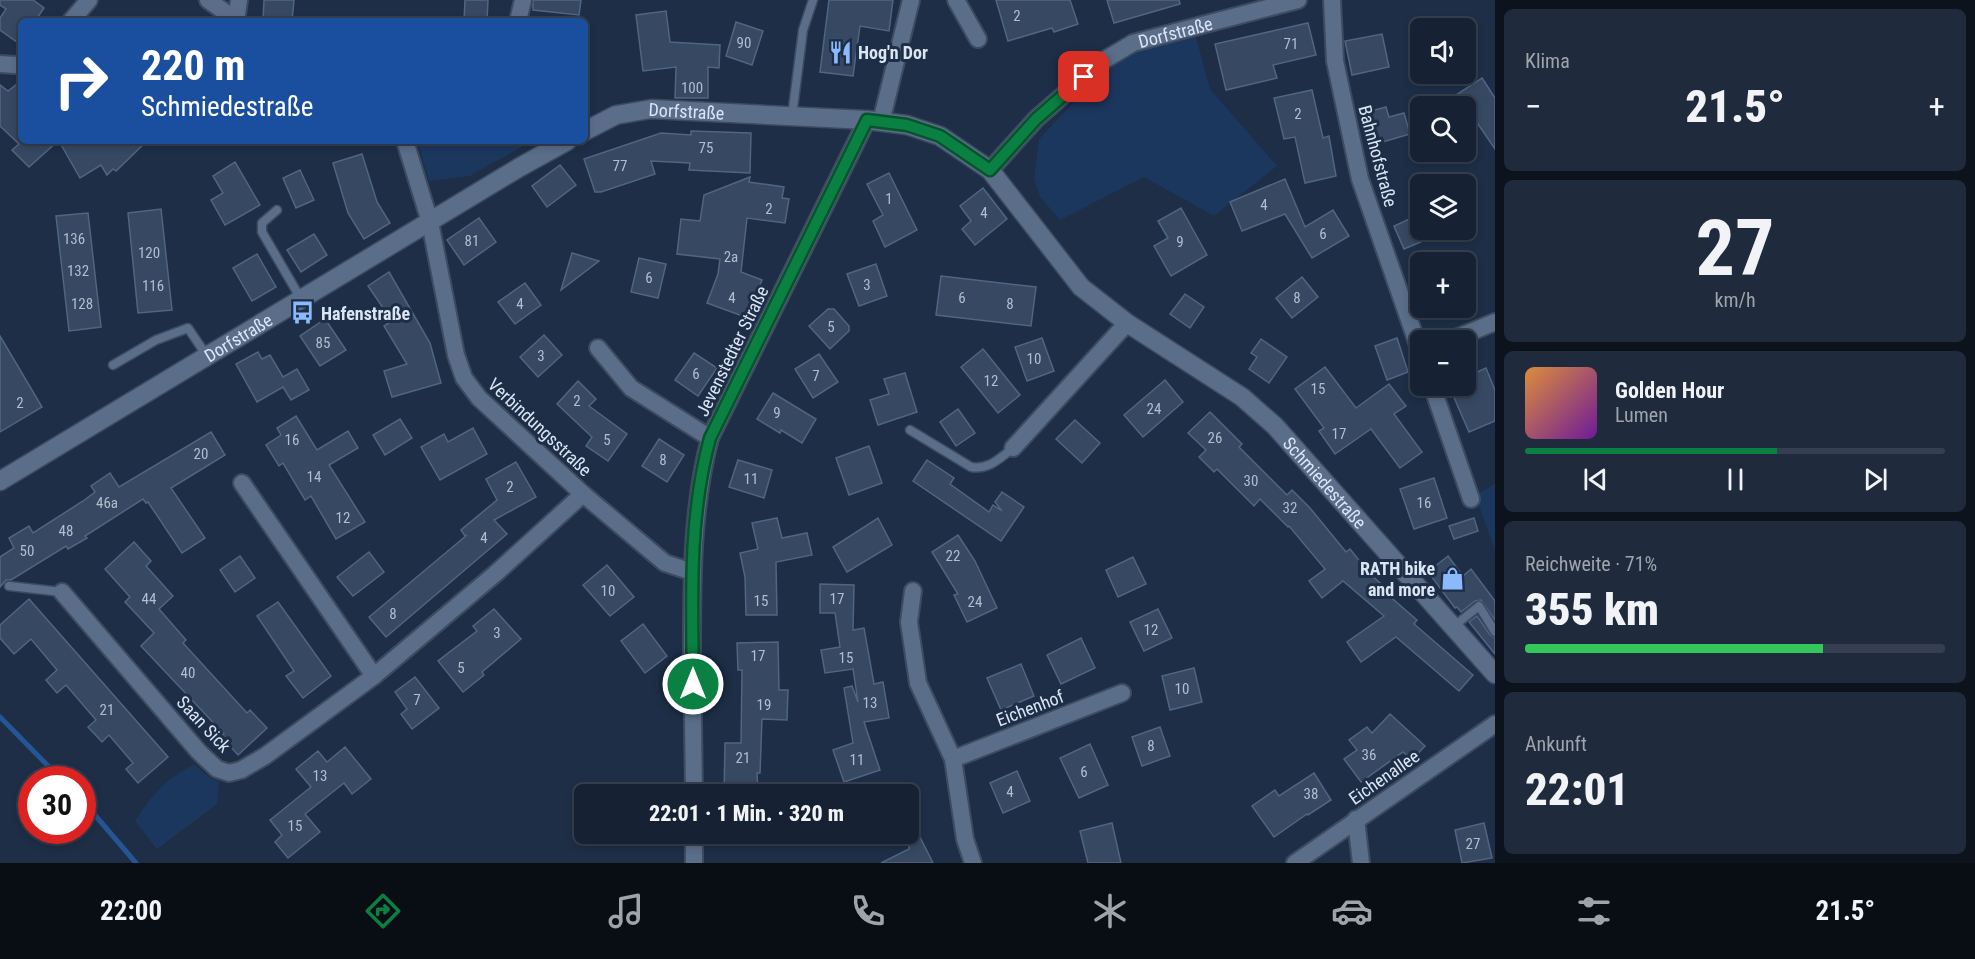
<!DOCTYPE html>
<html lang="de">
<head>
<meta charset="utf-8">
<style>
  :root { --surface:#162234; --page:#1f2a3c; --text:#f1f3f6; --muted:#9ea4ac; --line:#353f4f; --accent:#0b8043 }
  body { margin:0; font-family:"Roboto Condensed",sans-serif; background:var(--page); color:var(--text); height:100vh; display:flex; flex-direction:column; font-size:22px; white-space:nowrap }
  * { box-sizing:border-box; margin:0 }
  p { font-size:20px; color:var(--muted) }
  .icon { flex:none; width:33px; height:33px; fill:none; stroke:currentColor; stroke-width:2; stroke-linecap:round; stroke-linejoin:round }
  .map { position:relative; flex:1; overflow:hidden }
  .drawer { display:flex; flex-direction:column; gap:9px; padding:9px; background:#0c131d; width:480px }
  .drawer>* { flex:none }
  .guide { position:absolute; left:18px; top:18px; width:570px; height:126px; border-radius:9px; box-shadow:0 3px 9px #0003,0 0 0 2px var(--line); background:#1a4fa0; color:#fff; overflow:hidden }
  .controls { position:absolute; left:1410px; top:18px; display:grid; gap:12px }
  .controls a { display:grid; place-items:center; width:66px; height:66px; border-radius:9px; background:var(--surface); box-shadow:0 3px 9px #0003,0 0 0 2px var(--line); font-size:30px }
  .speed { position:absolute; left:18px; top:766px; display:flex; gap:12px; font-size:30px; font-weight:700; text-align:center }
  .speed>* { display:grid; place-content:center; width:78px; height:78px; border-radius:50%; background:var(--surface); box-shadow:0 3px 9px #0003,0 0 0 2px var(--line); line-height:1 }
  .speed .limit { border:9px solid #d22; background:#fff; color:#111 }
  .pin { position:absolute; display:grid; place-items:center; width:51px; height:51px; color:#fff; margin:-26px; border-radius:12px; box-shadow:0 3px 9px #0006 }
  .me { position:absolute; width:66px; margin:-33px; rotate:0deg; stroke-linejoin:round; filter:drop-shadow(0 0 4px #0008) }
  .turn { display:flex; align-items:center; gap:21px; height:126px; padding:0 24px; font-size:27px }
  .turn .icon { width:78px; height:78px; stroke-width:2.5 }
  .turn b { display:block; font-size:42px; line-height:51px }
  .big { font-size:45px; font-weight:800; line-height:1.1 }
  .drawer .widget { flex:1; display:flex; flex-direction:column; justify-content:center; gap:9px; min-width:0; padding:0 21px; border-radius:9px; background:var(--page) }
  .drawer .dial { align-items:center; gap:0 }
  .dial b { font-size:78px; line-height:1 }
  .song { display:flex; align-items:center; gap:18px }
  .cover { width:72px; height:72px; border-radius:9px; background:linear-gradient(135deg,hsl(30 70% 55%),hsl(280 70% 35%)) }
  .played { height:6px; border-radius:3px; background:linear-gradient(90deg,var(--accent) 60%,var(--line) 60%) }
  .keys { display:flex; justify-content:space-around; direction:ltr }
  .heat { display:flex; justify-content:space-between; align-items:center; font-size:33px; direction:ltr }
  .charge { height:9px; border-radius:4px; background:linear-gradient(90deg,#34c759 71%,var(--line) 0) }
  .trip { position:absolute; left:574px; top:784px; width:345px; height:60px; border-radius:9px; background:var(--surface); box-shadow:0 3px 9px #0003,0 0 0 2px var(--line); font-weight:800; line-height:60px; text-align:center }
  .tab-bar { display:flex; height:96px; justify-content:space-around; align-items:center; background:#090e15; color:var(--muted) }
  .tab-bar .icon { width:42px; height:42px }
  .tab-bar .current { color:var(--accent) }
  .tab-bar b { font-size:27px; color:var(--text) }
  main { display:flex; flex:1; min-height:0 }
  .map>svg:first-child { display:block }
  .green { fill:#1c375e }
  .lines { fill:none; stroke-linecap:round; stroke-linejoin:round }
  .stream { stroke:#265595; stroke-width:5 }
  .building { fill:#364862; stroke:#516580; stroke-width:1.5 }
  .lane-casing { stroke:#3d4b60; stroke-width:11 }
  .street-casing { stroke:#3d4b60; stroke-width:20 }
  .secondary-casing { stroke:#3d4b60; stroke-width:21 }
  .lane { stroke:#5a6d89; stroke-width:8 }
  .street { stroke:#5a6d89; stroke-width:16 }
  .secondary { stroke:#5a6d89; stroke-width:18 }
  .route-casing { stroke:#07532c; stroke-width:15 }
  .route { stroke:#0b8043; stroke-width:10 }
  .labels { text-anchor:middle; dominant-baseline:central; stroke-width:6; stroke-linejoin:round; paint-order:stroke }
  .number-label { font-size:15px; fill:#b1bed0 }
  .street-label { font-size:18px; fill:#dae5f5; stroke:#1d2e46 }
  .poi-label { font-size:18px; font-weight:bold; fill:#dae5f5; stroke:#1d2e46; text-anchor:start }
</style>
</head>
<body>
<main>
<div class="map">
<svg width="1495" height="863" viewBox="0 0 1495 863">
  <rect width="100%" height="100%" fill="#1d2e46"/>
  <g class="green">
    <path d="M1196 37 1210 89 1277 166 1214 216 1144 177 1060 220 1040 197 1034 179 1039 139 1102 72 1138 51Z"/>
    <path d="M417 141H532L470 176 429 181Z"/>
    <path d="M1495 484V550L1475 495Z"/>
    <path d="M194 764 210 778 219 782 217 804 157 849 135 821C154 793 163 781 194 764Z"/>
  </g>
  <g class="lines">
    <g class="stream">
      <path d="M0 717 62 780"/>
      <path d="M82 800 136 863"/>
    </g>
  </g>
  <g class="building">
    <path d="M0 0H33L44 8 35 21H21V45L0 30V18L6 9 0 5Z"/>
    <path d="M264 0H294L292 21H263Z"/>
    <path d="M465 0H488L487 21H464Z"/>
    <path d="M533 0H581L579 15 533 10Z"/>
    <path d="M829 0H893L889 31 860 26 853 76 820 72Z"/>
    <path d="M996 0H1070L1078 24 1054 32 1052 28 1008 41Z"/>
    <path d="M1107 0H1179L1180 4 1114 23Z"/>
    <path d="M666 11 670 42 720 45 719 68 708 67V98H675L676 67 643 71 636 15Z"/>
    <path d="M736 22 763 31 752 65 726 56Z"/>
    <path d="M1308 23 1316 55 1273 65 1277 78 1226 90 1215 44Z"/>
    <path d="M1382 34 1389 67 1352 75 1345 41Z"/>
    <path d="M1482 78 1495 98V149L1478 124 1474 128 1466 116V106H1459L1453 97Z"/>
    <path d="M21 81V143L58 141 29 167 12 150 19 144 0 126V85L8 91Z"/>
    <path d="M1312 90 1323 138 1329 136 1336 176 1305 183 1295 137 1284 139 1274 98Z"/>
    <path d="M1386 107 1389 117 1404 113 1410 134 1369 146 1360 114Z"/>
    <path d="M691 131 751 133 750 173 689 170 690 163 651 161 655 174 601 192H595L584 159 661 133 691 135Z"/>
    <path d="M59 141H147L116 171 113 169 107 175 101 165 80 178Z"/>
    <path d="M362 154 377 202 390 223 364 239 348 213 333 163Z"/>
    <path d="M235 162 260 205 225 225 211 200 223 193 213 176Z"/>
    <path d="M560 165 576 185 547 207 532 186Z"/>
    <path d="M300 170 314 200 296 208 283 178Z"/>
    <path d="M889 173 917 230 885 247 873 221 883 215 867 184Z"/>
    <path d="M750 177 749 182 784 187 782 198 789 199 785 223 747 218 741 272 762 280 748 318 707 303 718 274 720 259 677 254 681 219 700 221 704 195Z"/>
    <path d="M1285 179 1305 227 1333 210 1349 236 1312 258 1285 214 1242 231 1230 202Z"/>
    <path d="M983 188 1007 219 975 245 962 229 971 221 960 206Z"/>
    <path d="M1181 208 1207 255 1171 276 1154 246 1168 238 1158 221Z"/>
    <path d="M161 209 172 310 138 313 128 213Z"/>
    <path d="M88 213 101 327 69 331 56 216Z"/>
    <path d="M1420 214V230H1449L1404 249 1394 226Z"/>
    <path d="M479 218 496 242 464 265 447 240Z"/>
    <path d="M314 234 327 255 301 272 287 250Z"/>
    <path d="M572 253 599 261 561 290Z"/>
    <path d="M257 254 276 287 252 301 233 268Z"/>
    <path d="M639 258 666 264 658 298 631 292Z"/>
    <path d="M876 264 887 296 859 306 847 274Z"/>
    <path d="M389 272 430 343 441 383 392 397 384 371 407 364 384 326 392 321 368 286Z"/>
    <path d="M941 276 1036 287 1031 326 936 315Z"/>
    <path d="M1302 277 1318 297 1292 318 1276 298Z"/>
    <path d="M525 283 541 305 515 324 498 302Z"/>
    <path d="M1185 294 1204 307 1190 328 1170 314Z"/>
    <path d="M828 309H834L849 326V331L830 349 809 326Z"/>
    <path d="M325 319 346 350 320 366 300 336Z"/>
    <path d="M544 335 562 355 538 377 520 357Z"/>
    <path d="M0 336 42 407 0 432Z"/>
    <path d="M1042 338 1054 371 1027 381 1015 347Z"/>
    <path d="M1397 338 1408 372 1387 380 1375 346Z"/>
    <path d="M1261 339 1287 357 1269 383 1249 369 1257 357 1251 353Z"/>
    <path d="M983 349 1020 395 998 413 961 367Z"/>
    <path d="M258 352 262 359 270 355 283 377 297 369 309 390 291 400 283 387 257 402 236 364Z"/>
    <path d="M694 353 717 368 698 396 675 380Z"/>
    <path d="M819 354 838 382 813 398 795 369Z"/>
    <path d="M1325 367 1356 408 1389 384 1406 406 1394 414 1422 452 1400 468 1371 429 1335 454 1319 431 1324 428 1295 389Z"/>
    <path d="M1486 368 1495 390V421L1469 432 1449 386H1466V377Z"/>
    <path d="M905 373 917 412 878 425 870 400 889 394 884 379Z"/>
    <path d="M1165 380 1183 402 1143 437 1124 415Z"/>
    <path d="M578 381 596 399 589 406 627 434 608 461 586 446 592 437 557 404Z"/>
    <path d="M773 393 816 419 802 443 781 430 780 433 757 419Z"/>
    <path d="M958 409 975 433 956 446 940 422Z"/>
    <path d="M1210 412 1242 444 1239 447 1287 495 1292 490 1310 508 1346 552 1350 549 1370 574 1388 590 1386 593 1417 620 1414 624 1473 675 1459 691 1396 637 1361 662 1347 642 1384 616 1343 581 1322 598 1309 581 1325 569 1289 526 1288 527 1260 499 1254 506 1217 469 1214 472 1199 457 1206 450 1188 433Z"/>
    <path d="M296 416 317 450 348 431 358 448 329 465 365 522 336 539 311 496 305 500 283 463 279 466 266 445 281 435 277 428Z"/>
    <path d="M400 419 412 438 385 455 373 435Z"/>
    <path d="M1075 420 1100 443 1082 463 1056 439Z"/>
    <path d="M473 428 487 454 440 480 421 447 444 434 448 442Z"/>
    <path d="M211 432 225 455 171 488 205 538 182 553 148 502 146 503 143 499 85 536 87 538 68 549 66 546 11 580H6L0 587V557L14 548 9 538 29 526 33 533 83 501 95 492 91 486 110 473 119 487Z"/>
    <path d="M659 439 684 455 667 482 642 466Z"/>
    <path d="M869 446 882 483 849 495 836 458Z"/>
    <path d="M738 460 772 470 764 498 729 487Z"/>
    <path d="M927 460 954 478 950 484 989 512 993 505 1002 511 995 502 1002 492 1024 507 1001 541 913 481Z"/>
    <path d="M516 462 536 497 494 520 507 534 386 637 369 617 467 535 465 536 461 530 497 500 486 479Z"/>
    <path d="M1434 478 1447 518 1414 529 1400 489Z"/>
    <path d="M777 518 782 538 807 533 812 555 776 562 777 615H746L745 577 740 553 758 549 752 523Z"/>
    <path d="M878 518 892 545 847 572 833 547Z"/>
    <path d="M1474 518 1478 531 1454 539 1449 526Z"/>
    <path d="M958 535 975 561 997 608 967 622 954 595 958 594 932 552Z"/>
    <path d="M134 542 151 561 146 566 173 596 159 609 186 640 183 643 247 713 250 710 267 728 238 755 221 736 224 734 141 646 154 633 125 602 130 597 105 569Z"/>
    <path d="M369 552 384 572 353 596 337 577Z"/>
    <path d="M240 556 255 578 235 592 220 570Z"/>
    <path d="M1448 556 1463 576 1471 569 1495 601V620L1481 600 1475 601 1461 612 1457 607 1455 608 1428 572Z"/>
    <path d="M1133 557 1146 584 1118 597 1106 570Z"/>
    <path d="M607 565 634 597 610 616 583 585Z"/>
    <path d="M820 584 854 585 853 630 864 628 874 684 883 682 889 718 864 722 880 770 844 782 833 750 853 743 844 688 852 686 858 702 853 669 825 673 821 650 840 647 835 613H820Z"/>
    <path d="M29 599 168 757 138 783 126 769 133 763 109 735 102 742 88 727 96 720 66 685 57 693 46 680 57 670 31 639 14 654 0 638V625Z"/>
    <path d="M278 602 331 676 303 698 286 676 294 671 257 616Z"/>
    <path d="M494 609 521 639 482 672 484 675 463 692 438 661 477 631 473 626Z"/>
    <path d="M1158 609 1172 638 1144 651 1130 622Z"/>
    <path d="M1477 616 1490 635 1495 638V654L1469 622Z"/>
    <path d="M643 624 667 656 645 673 621 641Z"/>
    <path d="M1081 638 1095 668 1061 684 1047 655Z"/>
    <path d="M778 642 779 690H788L787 720 762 719 760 773H757L758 795H724L725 743H741L742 670H738L737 643Z"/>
    <path d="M1021 664 1034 696 1001 710 987 678Z"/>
    <path d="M1194 668 1202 702 1170 710 1162 676Z"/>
    <path d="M415 677 439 708 412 729 401 714 407 709 395 692Z"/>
    <path d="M1390 714 1425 746 1412 760 1403 752 1361 782 1344 759 1357 750 1349 740 1367 727 1372 733Z"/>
    <path d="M1160 727 1170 756 1142 766 1132 737Z"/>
    <path d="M1090 744 1108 785 1079 798 1060 758Z"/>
    <path d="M345 747 371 779 352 794 344 783 305 814 320 832 288 858 275 842 282 835 270 820 311 787 296 769 318 751 327 762Z"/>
    <path d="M1017 771 1030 801 1003 813 990 783Z"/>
    <path d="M1314 773 1331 800 1308 815 1307 814 1274 837 1252 806 1275 790 1279 796Z"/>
    <path d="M909 815 933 863H881L909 849Z"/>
    <path d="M1112 823 1121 863H1088L1080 831Z"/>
    <path d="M1484 823 1492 858 1462 863 1455 830Z"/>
  </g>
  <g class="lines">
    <defs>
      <g id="lane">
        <path d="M792 116 803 30 813 0"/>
        <path d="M277 210 262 223V232L301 299"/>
        <path d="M113 365 156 340 188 328 207 356"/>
        <path d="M910 430 971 467C989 470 1000 458 1013 448"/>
        <path d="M9 586 62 592"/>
        <path d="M1453 627 1479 606 1495 632"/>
      </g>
      <g id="street">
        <path d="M208 0 236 20"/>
        <path d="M956 0 978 39"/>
        <path d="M1332 0 1335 61 1360 179 1420 351"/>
        <path d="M71 21 89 0"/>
        <path d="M236 21 239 0"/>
        <path d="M518 21 523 0"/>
        <path d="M0 64 15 65 21 64"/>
        <path d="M881 122 911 0"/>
        <path d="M405 141 430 222 456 355 464 378 479 398 583 494 665 563 692 572"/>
        <path id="s1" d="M990 170 1036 119 1101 62 1133 43 1298 0"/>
        <path d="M1451 340 1495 322"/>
        <path d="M598 348 631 388 710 438"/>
        <path d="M1432 386 1471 499"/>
        <path d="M1013 448 1127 323"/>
        <path d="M242 483 374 676"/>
        <path d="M913 591 909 622 918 683 953 759 965 839 973 863"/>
        <path d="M62 592 199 752 217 769 229 773 241 770 265 756 374 676 495 574 583 494"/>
        <path d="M953 759 1122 693"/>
        <path d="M694 795C693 746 693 697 692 648 692 577 692 507 710 438L867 120"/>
        <path d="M1356 819 1361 863"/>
        <path d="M694 834V863"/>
        <path d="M1295 863 1495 724"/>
      </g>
      <g id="secondary">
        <path id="s2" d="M585 131 616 115 651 109 867 120 907 125 940 136 990 170 1081 287 1127 323 1242 397 1275 426 1495 674"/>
        <path id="s3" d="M0 481 520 167 567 141"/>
      </g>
    </defs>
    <use href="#lane" class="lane-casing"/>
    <use href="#street" class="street-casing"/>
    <use href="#secondary" class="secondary-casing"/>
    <use href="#lane" class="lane"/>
    <use href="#street" class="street"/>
    <use href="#secondary" class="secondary"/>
  </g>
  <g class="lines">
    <defs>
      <path id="route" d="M693 684C692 601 688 519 710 438L867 120 907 125 940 136 990 170 1036 119 1084 77"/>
    </defs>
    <use href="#route" class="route-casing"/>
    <use href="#route" class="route"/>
  </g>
  <defs>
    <symbol id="restaurant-bare" viewBox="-9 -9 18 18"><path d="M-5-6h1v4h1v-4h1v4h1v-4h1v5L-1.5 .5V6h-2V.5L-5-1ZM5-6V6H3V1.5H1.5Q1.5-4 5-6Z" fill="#8abafc" stroke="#1d2e46" stroke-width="2.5" paint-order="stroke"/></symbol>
    <symbol id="bus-bare" viewBox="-9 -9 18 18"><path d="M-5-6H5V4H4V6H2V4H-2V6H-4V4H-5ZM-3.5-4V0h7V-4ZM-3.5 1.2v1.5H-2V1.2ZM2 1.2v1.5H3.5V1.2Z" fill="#8abafc" stroke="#1d2e46" stroke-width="2.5" paint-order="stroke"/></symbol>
    <symbol id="shop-bare" viewBox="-9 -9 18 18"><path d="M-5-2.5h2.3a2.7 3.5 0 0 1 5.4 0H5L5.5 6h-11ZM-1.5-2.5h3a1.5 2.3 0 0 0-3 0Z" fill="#8abafc" stroke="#1d2e46" stroke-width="2.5" paint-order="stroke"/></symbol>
  </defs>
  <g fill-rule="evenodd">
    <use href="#restaurant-bare" x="824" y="36" width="33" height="33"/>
    <use href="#bus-bare" x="286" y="296" width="33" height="33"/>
    <use href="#shop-bare" x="1436" y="562" width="33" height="33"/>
  </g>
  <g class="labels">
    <g class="number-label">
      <text x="1017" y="16">2</text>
      <text x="744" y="43">90</text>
      <text x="1291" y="44">71</text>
      <text x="692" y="88">100</text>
      <text x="1298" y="114">2</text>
      <text x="706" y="148">75</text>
      <text x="620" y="166">77</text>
      <text x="889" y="199">1</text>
      <text x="1264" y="205">4</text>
      <text x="769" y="209">2</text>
      <text x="984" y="213">4</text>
      <text x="1323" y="234">6</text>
      <text x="74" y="239">136</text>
      <text x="472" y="241">81</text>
      <text x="1180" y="242">9</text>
      <text x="149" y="253">120</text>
      <text x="731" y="257">2a</text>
      <text x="78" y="271">132</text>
      <text x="649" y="278">6</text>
      <text x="867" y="285">3</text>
      <text x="153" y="286">116</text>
      <text x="732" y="298">4</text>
      <text x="962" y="298">6</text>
      <text x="1297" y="298">8</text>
      <text x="82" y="304">128</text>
      <text x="520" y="304">4</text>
      <text x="1010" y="304">8</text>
      <text x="831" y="327">5</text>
      <text x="323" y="343">85</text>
      <text x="541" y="356">3</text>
      <text x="1034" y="359">10</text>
      <text x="696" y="374">6</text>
      <text x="816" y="376">7</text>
      <text x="991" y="381">12</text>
      <text x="1318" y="389">15</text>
      <text x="577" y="401">2</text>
      <text x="20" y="403">2</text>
      <text x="1154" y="409">24</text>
      <text x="777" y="413">9</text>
      <text x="1339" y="434">17</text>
      <text x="1215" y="438">26</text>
      <text x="292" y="440">16</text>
      <text x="607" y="440">5</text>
      <text x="201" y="454">20</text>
      <text x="663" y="460">8</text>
      <text x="314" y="477">14</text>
      <text x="751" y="479">11</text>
      <text x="1251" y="481">30</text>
      <text x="510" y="487">2</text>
      <text x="107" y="503">46a</text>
      <text x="1424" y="503">16</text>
      <text x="1290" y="508">32</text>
      <text x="343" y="518">12</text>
      <text x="66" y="531">48</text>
      <text x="484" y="538">4</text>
      <text x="27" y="551">50</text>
      <text x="953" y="556">22</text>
      <text x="608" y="591">10</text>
      <text x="149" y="599">44</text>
      <text x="837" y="599">17</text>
      <text x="761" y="601">15</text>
      <text x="975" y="602">24</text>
      <text x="393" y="614">8</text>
      <text x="1151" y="630">12</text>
      <text x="497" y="633">3</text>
      <text x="758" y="656">17</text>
      <text x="846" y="658">15</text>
      <text x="461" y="668">5</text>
      <text x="188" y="673">40</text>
      <text x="1182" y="689">10</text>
      <text x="417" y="700">7</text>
      <text x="870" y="703">13</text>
      <text x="764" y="705">19</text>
      <text x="107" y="710">21</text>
      <text x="1151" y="746">8</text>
      <text x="1369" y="755">36</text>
      <text x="743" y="758">21</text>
      <text x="857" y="760">11</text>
      <text x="1084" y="772">6</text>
      <text x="320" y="776">13</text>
      <text x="1010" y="792">4</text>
      <text x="1311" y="794">38</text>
      <text x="295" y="826">15</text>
      <text x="1473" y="844">27</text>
    </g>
    <g class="street-label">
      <text stroke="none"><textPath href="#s1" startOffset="236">Dorfstraße</textPath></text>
      <text stroke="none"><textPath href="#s2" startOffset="106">Dorfstraße</textPath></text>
      <text transform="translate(1378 156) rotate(75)">Bahnhofstraße</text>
      <text stroke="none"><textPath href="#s3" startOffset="278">Dorfstraße</textPath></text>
      <text transform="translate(732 351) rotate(-64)">Jevenstedter Straße</text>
      <text transform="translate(540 427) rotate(43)">Verbindungsstraße</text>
      <text stroke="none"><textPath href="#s2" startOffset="885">Schmiedestraße</textPath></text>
      <text transform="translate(1030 708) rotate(-21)">Eichenhof</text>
      <text transform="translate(204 724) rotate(47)">Saan Sick</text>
      <text transform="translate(1384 777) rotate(-35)">Eichenallee</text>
    </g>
    <g class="poi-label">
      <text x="858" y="52">Hog'n Dor</text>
      <text x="321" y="313">Hafenstraße</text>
      <text x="1435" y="568" text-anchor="end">RATH bike<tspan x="1435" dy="21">and more</tspan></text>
    </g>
  </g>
</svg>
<div class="controls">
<a><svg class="icon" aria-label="sound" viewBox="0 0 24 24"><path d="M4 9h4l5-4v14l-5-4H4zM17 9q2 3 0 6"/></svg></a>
<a><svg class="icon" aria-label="search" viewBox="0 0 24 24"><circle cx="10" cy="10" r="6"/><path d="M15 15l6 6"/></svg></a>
<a><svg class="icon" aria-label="layers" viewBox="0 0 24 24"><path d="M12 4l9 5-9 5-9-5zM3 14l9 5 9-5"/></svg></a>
<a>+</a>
<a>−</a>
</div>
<div class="speed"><div class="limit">30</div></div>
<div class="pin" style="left:1084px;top:77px;background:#d93025"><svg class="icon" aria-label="arrive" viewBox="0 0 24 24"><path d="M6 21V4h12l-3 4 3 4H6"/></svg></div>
<svg class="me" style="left:693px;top:684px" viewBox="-20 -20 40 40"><circle r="17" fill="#0b8043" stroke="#fff" stroke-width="3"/><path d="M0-11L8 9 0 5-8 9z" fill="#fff"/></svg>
<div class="trip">22:01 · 1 Min. · 320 m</div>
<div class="guide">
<div class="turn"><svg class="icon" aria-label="right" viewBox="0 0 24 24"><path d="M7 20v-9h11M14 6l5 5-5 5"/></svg><div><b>220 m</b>Schmiedestraße</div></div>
</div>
</div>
<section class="drawer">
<div class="widget"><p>Klima</p>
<div class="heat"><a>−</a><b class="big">21.5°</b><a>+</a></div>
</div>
<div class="widget dial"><b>27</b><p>km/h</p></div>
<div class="widget">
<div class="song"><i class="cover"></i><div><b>Golden Hour</b><p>Lumen</p></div></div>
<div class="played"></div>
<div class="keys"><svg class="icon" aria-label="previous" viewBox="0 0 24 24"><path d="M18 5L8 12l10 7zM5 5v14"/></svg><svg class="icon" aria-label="pause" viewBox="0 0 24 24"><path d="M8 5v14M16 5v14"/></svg><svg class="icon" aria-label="next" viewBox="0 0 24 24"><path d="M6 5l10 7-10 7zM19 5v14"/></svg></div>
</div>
<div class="widget"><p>Reichweite · 71%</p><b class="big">355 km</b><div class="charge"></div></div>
<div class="widget"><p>Ankunft</p><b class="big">22:01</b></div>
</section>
</main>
<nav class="tab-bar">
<b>22:00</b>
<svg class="icon current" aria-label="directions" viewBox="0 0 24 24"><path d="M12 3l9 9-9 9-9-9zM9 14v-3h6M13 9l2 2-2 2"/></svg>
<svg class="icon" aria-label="music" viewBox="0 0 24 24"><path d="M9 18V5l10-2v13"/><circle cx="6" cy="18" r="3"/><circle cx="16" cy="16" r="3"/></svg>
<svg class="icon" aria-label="phone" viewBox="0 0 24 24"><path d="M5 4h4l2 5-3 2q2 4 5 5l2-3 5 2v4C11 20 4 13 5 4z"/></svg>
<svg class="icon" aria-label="climate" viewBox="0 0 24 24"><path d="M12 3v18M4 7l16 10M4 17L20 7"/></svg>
<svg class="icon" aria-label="car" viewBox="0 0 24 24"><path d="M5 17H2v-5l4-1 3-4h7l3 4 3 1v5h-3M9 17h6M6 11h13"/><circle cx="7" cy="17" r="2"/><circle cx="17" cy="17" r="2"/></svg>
<svg class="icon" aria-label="filters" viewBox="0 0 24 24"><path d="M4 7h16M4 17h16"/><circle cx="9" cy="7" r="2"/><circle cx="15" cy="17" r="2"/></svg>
<b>21.5°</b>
</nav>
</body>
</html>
